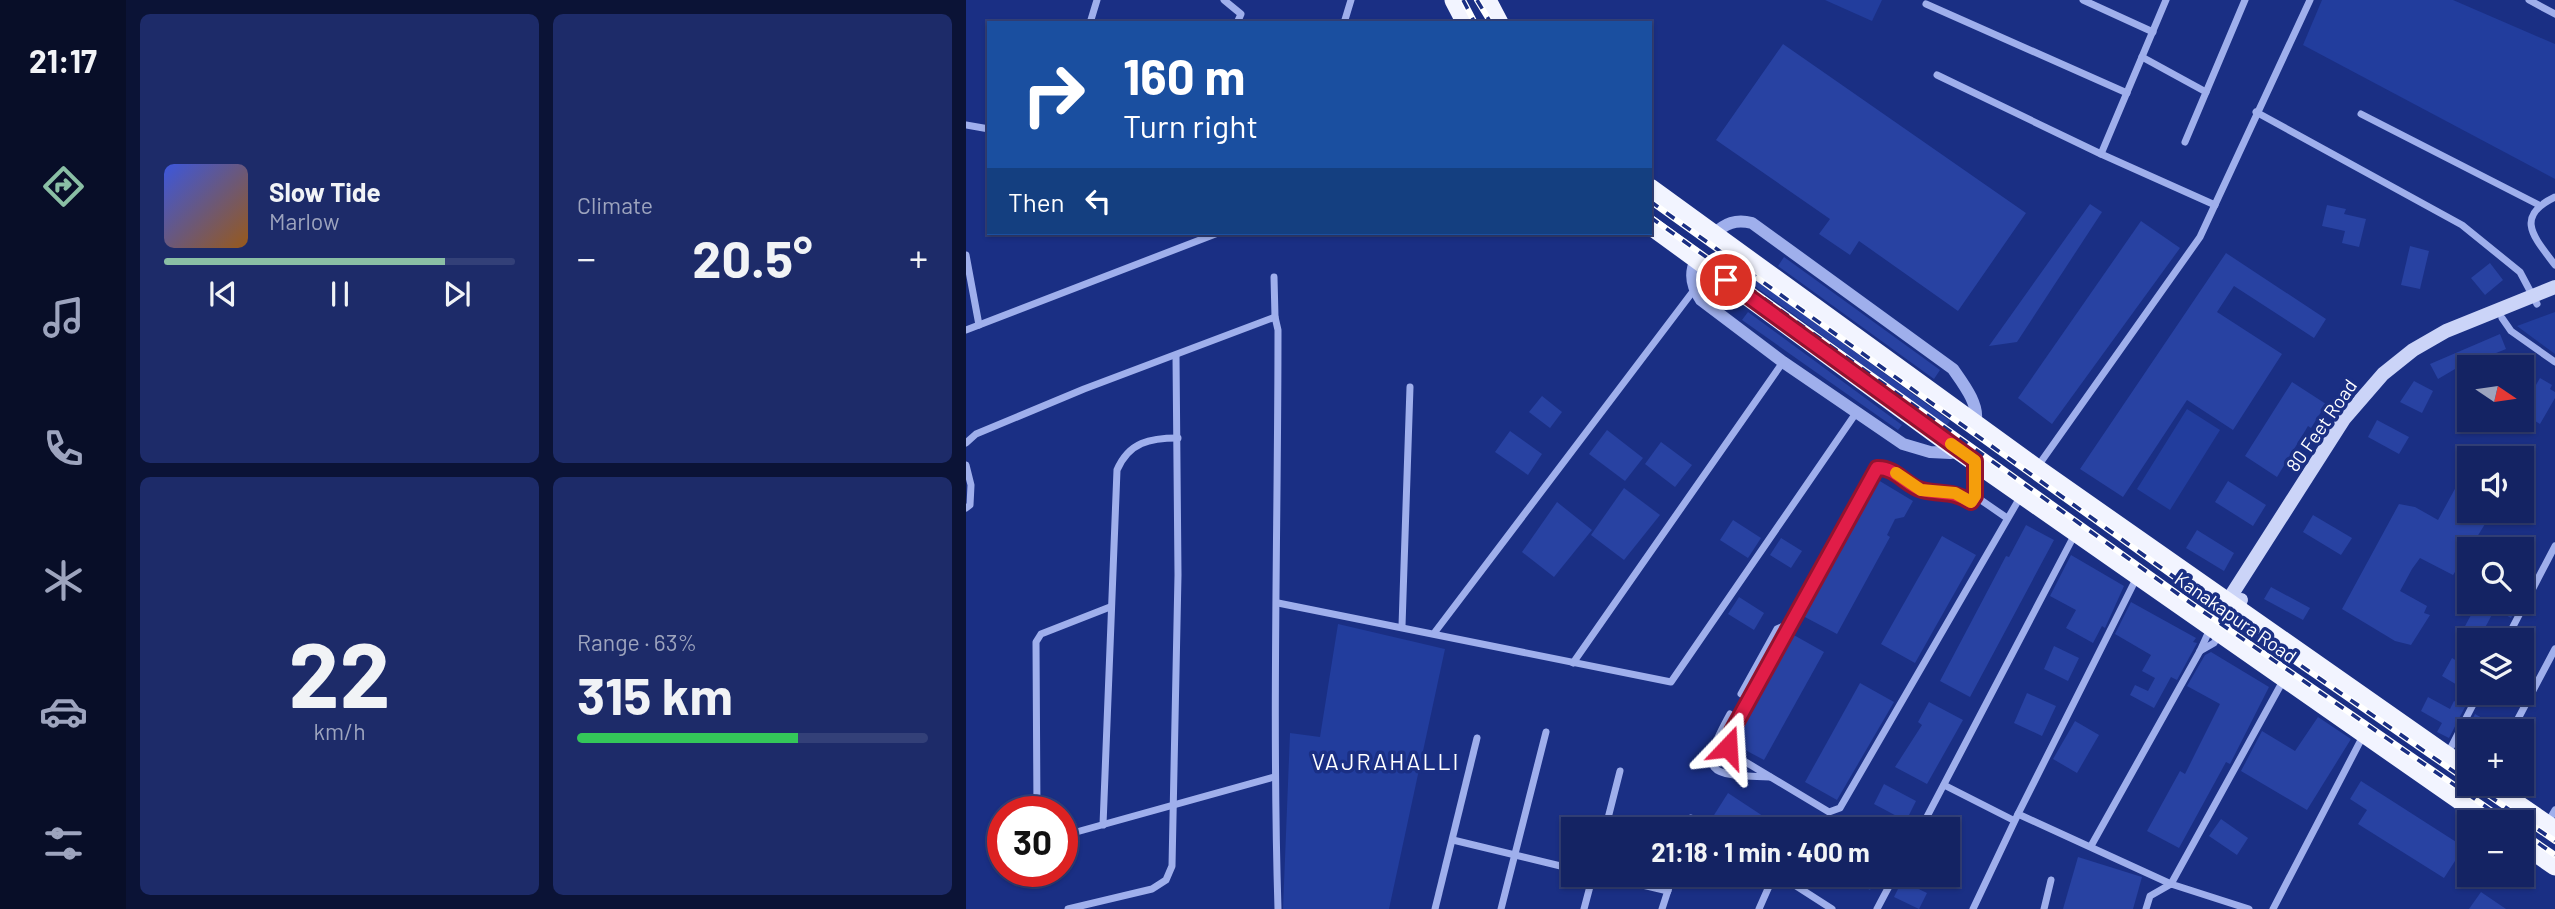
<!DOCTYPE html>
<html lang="en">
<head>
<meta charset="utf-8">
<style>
  :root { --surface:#142363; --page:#1d2b69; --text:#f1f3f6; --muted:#9da4be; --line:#334078; --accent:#8abfa5 }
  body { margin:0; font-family:Barlow,sans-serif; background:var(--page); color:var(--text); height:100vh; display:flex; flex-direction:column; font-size:26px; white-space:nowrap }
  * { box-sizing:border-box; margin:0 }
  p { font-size:23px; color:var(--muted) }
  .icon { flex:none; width:38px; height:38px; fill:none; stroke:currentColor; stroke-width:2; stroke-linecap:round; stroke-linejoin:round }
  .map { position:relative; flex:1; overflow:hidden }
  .details { display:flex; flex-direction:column; gap:14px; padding:14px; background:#0b1336; width:840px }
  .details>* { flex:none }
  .banner { position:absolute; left:21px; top:21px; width:665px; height:214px; border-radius:0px; box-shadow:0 2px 5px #0004,0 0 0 2px var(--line); background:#1a4fa0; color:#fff; overflow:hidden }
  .needle { width:46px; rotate:103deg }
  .controls { position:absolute; left:1491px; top:355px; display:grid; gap:14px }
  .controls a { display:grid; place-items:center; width:77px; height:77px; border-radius:0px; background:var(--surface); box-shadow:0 2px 5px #0004,0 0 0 2px var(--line); font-size:35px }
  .speed { position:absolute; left:21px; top:796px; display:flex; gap:14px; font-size:35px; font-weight:700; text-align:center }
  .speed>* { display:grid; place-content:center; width:91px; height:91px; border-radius:50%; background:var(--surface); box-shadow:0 2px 5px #0004,0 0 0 2px var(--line); line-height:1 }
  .speed .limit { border:10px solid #d22; background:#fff; color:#111 }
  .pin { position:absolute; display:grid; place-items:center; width:60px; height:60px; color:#fff; margin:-30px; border:4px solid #fff; border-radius:50%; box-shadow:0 2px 7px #0007 }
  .me { position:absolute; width:77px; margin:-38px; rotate:20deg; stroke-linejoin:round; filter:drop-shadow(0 0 5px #0008) }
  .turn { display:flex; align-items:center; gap:24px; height:147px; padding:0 21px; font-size:32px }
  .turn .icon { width:91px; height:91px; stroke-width:2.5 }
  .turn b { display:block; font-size:49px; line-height:60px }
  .then { display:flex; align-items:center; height:66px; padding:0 21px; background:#0003; gap:14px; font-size:26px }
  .big { font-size:52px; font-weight:700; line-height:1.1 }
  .details .tile { flex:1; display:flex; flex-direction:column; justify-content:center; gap:10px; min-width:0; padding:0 24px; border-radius:10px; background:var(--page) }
  .details .dial { align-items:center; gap:0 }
  .dial b { font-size:91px; line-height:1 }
  .song { display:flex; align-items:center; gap:21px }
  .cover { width:84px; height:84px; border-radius:10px; background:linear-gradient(135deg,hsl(230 70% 55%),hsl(30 70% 35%)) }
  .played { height:7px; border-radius:4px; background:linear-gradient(90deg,var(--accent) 80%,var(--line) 80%) }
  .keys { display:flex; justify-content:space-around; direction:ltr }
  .heat { display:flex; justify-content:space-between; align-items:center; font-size:38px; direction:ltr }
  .charge { height:10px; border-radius:5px; background:linear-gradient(90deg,#34c759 63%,var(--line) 0) }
  .details .tiles { flex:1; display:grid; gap:14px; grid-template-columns:repeat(2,1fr) }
  .trip { position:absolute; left:595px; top:817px; width:399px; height:70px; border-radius:0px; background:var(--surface); box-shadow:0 2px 5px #0004,0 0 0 2px var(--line); font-weight:700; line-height:70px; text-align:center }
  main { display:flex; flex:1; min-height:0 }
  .tabs { display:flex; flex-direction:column; width:126px; justify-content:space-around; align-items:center; background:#080e28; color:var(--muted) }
  .tabs .icon { width:49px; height:49px }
  .tabs .on { color:var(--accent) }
  .tabs b { font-size:32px; color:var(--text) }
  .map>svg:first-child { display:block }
  .green { fill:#223d9d }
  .building { fill:#2842a2 }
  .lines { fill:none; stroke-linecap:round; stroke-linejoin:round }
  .minor { stroke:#9fafec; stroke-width:7 }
  .tertiary { stroke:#9fafec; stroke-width:12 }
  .secondary { stroke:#cbd4f8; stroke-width:14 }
  .trunk { stroke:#f2f4ff; stroke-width:19 }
  .rail-casing { stroke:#fff; stroke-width:6 }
  .rail { stroke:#1a2f84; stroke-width:3.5; stroke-dasharray:10; stroke-linecap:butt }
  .route-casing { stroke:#92132f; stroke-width:18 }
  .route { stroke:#e11d48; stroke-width:12 }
  .slow { stroke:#f59e0b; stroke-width:12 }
  .labels { text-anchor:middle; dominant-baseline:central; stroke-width:7; stroke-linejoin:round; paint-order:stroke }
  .street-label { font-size:19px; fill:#fff; stroke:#1a2f84 }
  .quarter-label { font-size:23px; letter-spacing:2px; fill:#fff; stroke:#1a2f84 }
</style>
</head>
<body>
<main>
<nav class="tabs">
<b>21:17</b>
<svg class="icon on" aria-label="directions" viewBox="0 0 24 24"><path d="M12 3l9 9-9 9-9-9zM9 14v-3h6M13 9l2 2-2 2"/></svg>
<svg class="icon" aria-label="music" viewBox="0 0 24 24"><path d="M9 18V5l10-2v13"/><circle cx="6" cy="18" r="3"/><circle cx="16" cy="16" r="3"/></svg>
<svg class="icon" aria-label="phone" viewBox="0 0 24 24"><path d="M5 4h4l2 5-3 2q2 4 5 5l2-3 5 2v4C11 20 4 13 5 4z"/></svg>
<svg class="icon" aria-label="climate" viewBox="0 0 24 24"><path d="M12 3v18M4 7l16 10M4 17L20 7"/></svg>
<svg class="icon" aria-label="car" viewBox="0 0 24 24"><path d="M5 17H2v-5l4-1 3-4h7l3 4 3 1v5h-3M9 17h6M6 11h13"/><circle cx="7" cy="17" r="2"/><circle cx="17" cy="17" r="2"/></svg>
<svg class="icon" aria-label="filters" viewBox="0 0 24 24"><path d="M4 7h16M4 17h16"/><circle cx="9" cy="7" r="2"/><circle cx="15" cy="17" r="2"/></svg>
</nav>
<section class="details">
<div class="tiles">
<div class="tile">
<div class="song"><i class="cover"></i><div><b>Slow Tide</b><p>Marlow</p></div></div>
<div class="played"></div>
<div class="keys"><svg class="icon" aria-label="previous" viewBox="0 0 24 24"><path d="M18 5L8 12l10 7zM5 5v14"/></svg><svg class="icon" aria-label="pause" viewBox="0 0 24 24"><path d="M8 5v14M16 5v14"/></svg><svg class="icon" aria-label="next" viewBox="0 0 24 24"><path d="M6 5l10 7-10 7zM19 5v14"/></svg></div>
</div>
<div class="tile"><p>Climate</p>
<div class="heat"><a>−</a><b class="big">20.5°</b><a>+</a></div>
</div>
<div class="tile dial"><b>22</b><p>km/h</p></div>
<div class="tile"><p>Range · 63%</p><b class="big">315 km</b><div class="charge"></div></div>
</div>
</section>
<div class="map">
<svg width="1589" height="909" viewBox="0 0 1589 909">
  <rect width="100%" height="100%" fill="#1a2f84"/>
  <g class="green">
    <path d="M859 0H916L906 21Z"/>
    <path d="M1356 0H1487L1589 44V179L1337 45Z"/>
    <path d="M1589 312V354L1551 326Z"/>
    <path d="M1221 409 1254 430 1204 510 1171 489Z"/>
    <path d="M372 624 479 649 423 909H317L324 733 354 737Z"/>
  </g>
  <g class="building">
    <path d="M817 44 1060 213 992 311 893 241 884 255 853 234 864 219 750 140Z"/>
    <path d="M1124 204 1136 212 1051 342 1023 346Z"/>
    <path d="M1361 205 1380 209 1378 214 1400 219 1393 247 1376 243 1379 231 1356 226Z"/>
    <path d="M1175 221 1214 248 1086 424 1052 398Z"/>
    <path d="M1444 246 1463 251 1454 289 1435 285Z"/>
    <path d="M1260 253 1360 319 1348 338 1268 286 1251 312 1316 354 1267 430 1221 400 1157 497 1114 469Z"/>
    <path d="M818 257 974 370 968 379 812 266Z"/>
    <path d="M765 262 984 421 980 426 761 266Z"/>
    <path d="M1524 263 1537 280 1519 295 1505 278Z"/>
    <path d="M782 312 936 425 932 430 776 320Z"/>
    <path d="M1534 334 1540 349 1508 362 1506 359 1472 379 1464 364Z"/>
    <path d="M1574 378 1586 385 1584 389 1589 392V398L1574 424 1556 413V409Z"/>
    <path d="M1448 381 1467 391 1456 413 1434 402Z"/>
    <path d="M1326 382 1360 404 1345 428 1342 426 1311 477 1279 456Z"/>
    <path d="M576 396 596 412 584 428 563 412Z"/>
    <path d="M1411 420 1443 437 1433 454 1402 437Z"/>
    <path d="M641 430 677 458 659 481 623 454Z"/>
    <path d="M544 431 576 454 562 475 529 452Z"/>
    <path d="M695 442 726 465 709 487 679 464Z"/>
    <path d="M1503 463V511H1527L1503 550 1493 574 1489 572 1487 575 1454 558 1446 569 1434 591 1461 606 1458 613 1464 615 1445 645 1429 641 1376 609 1433 504 1449 507 1472 520Z"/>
    <path d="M912 480 947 501 938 517 929 519 921 535 924 537 871 634 837 616Z"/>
    <path d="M1262 481 1300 505 1287 526 1249 502Z"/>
    <path d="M658 488 694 515 658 560 625 535Z"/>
    <path d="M591 502 626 530 588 577 556 552Z"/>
    <path d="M1347 515 1386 538 1375 555 1337 532Z"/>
    <path d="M767 520 795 538 782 558 754 540Z"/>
    <path d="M1060 525 1088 540 1004 697 974 681 1040 556 1043 557Z"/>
    <path d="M1231 530 1268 553 1258 571 1220 548Z"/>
    <path d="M976 536 1010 555 949 663 915 644Z"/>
    <path d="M815 538 836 551 825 568 804 555Z"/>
    <path d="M1105 555 1158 586 1139 628 1136 626 1127 643 1100 628 1110 610 1084 596Z"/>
    <path d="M1305 587 1344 608 1337 620 1298 599Z"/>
    <path d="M773 597 798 613 788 630 762 614Z"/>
    <path d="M1165 602 1230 638 1227 642 1231 643 1211 680 1205 677 1188 708 1164 695 1169 685 1182 691 1189 678 1176 671 1185 655 1149 634Z"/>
    <path d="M1512 602H1553L1545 618 1529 609 1514 637 1498 628Z"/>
    <path d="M826 634 858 652 798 760 768 744V740Z"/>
    <path d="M1088 646 1113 658 1102 681 1078 669Z"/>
    <path d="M1245 652 1303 687 1264 764 1260 762 1213 848 1181 831 1214 771 1219 774 1254 704 1221 686 1239 655Z"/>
    <path d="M1486 658 1503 668V692L1476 676Z"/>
    <path d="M894 683 928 702 871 800 839 782Z"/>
    <path d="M1061 693 1090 706 1076 736 1048 723Z"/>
    <path d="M1462 697 1484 709 1488 701 1499 707 1483 738 1471 732 1476 723 1455 711Z"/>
    <path d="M963 702 997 720 961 784 929 767 956 725 952 722Z"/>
    <path d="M1509 714 1539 731 1503 732V749L1494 744Z"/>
    <path d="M1352 717 1385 739 1341 810 1275 771 1296 731 1329 751Z"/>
    <path d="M1109 721 1133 735 1111 773 1087 759Z"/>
    <path d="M1395 781 1498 847 1478 878 1392 824 1401 810 1384 799Z"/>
    <path d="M918 784 950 801 940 821 908 804Z"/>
    <path d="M762 793 818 830 749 829 743 823Z"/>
    <path d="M1255 819 1282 838 1271 855 1243 836Z"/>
    <path d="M1112 857 1176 877 1167 909H1097Z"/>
    <path d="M877 875H912L904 890Z"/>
    <path d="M936 881 961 893 953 909 928 897Z"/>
    <path d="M1515 892 1540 909H1503Z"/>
  </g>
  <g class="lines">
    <g class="minor">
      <path d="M258 0 275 14 271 23"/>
      <path d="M1117 0 1187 32"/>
      <path d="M1200 0 1135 154 1249 205"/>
      <path d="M1563 0 1589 14"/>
      <path d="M960 4 1161 93"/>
      <path d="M124 23 131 0"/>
      <path d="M378 23 385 0"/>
      <path d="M1176 57 1240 92"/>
      <path d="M971 75 1135 154"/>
      <path d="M1290 112 1496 225 1554 272 1571 304"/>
      <path d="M1395 114 1573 205"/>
      <path d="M0 125 23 129"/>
      <path d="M1219 142 1279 0"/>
      <path d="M1589 197C1547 217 1569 238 1589 265"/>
      <path d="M0 255 13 325"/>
      <path d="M308 277 309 317"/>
      <path d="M1536 318 1545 331 1589 362"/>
      <path d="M0 330 252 233"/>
      <path d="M0 443 10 434 118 389 309 317 312 330C312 523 306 716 312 909"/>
      <path d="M0 465 5 485 4 505 0 508"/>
      <path d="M1009 465V496"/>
      <path d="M1072 466 1234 237 1344 0"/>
      <path d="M1009 496 1005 502C985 490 977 495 956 490 940 486 930 467 911 468L762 738V747L768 755 863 812 874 808 1056 494"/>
      <path d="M1009 496 1041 518"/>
      <path d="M1172 575 1052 814 1205 884"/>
      <path d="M312 603 705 682 890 413"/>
      <path d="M436 626 444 387"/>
      <path d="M469 632 728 290"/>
      <path d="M1540 640 1589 546"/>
      <path d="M1234 651 1248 643 1254 633"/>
      <path d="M607 663 817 362"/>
      <path d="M775 694 811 629 826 622"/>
      <path d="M764 714C731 774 741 775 804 777"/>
      <path d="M1545 732 1589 649"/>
      <path d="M1481 755 1513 693"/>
      <path d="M978 785 1047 820"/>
      <path d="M71 812 70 642 75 634 144 607"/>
      <path d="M1581 824 1589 810"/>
      <path d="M137 825 151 470C163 442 184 438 212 438"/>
      <path d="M639 830 654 771"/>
      <path d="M721 830 725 818 743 830"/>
      <path d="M954 830 1110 532"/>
      <path d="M96 836 308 777"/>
      <path d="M487 840 607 869"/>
      <path d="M1125 846 1234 651 1244 629"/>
      <path d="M1556 867 1566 852"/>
      <path d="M634 875 702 891"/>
      <path d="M813 875 866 909"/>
      <path d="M1546 882 1551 875"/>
      <path d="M102 909 186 889 200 880 206 866 212 575 210 356"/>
      <path d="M469 909 511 738"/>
      <path d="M535 909 580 732"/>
      <path d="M618 909 627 875"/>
      <path d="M696 909 707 875"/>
      <path d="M793 909 808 875"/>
      <path d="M911 909 929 875"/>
      <path d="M1007 909 1052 814"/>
      <path d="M1078 909 1085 880"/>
      <path d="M1180 909 1184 896 1205 884"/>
      <path d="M1283 909 1205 884 1318 679"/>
      <path d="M1307 909 1397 736"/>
    </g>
    <g class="tertiary">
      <path d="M747 235C759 223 770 219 786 223L987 369C996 382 1015 406 1009 423"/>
      <path d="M730 260C723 274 726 287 735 300L817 362 937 444 964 452 985 453 989 448"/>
    </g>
    <g class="secondary">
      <path d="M1245 627 1378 419 1417 374 1447 350 1480 331 1589 287"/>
      <path d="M1254 633 1275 600"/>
    </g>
    <g class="trunk">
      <path d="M488 0 500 23"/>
      <path d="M521 0 533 23"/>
      <path d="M684 188 1070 468 1503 771"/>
      <path d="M684 225 989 448 1525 822"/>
      <path d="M1522 784 1589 830"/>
      <path d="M1556 843 1589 866"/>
    </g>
    <defs>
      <g id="rail">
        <path d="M497 0 509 23"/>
        <path d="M511 0 525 23"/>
        <path d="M684 201 1232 594 1503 782"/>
        <path d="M684 217 1226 604 1542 822"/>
        <path d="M1506 784 1589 841"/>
        <path d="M1556 832 1589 855"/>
      </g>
    </defs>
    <use href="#rail" class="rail-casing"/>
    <use href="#rail" class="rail"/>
  </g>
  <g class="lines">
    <defs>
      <path id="route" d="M760 280 1009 461V496L1005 502C985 490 977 495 956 490 940 486 930 467 911 468L762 738V747"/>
    </defs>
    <use href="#route" class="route-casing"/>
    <use href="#route" class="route"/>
    <path class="slow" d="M930 473 955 490 989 493 1005 502 1009 496V461L985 444"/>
  </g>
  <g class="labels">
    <g class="street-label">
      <text transform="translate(1355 425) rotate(-55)">80 Feet Road</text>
      <text transform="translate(1270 617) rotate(35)">Kanakapura Road</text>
    </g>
    <g class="quarter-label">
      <text x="420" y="761">VAJRAHALLI</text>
    </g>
  </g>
</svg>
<div class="controls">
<a><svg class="needle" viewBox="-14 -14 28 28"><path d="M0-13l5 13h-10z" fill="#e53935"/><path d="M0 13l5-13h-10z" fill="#9da4be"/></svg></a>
<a><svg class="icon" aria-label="sound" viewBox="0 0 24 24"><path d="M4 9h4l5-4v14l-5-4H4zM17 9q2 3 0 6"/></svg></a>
<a><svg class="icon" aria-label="search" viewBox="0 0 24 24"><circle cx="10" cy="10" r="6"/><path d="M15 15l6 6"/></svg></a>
<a><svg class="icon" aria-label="layers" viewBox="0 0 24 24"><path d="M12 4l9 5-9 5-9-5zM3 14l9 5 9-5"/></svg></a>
<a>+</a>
<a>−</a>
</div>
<div class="speed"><div class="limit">30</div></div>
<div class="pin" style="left:760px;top:280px;background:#d93025"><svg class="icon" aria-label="arrive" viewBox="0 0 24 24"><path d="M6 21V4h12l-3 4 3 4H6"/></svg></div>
<svg class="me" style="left:762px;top:747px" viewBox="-20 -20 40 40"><path d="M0-17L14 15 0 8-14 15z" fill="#e11d48" stroke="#fff" stroke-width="4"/></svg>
<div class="trip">21:18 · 1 min · 400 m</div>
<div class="banner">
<div class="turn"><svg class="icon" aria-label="right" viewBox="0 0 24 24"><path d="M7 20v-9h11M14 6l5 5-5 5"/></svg><div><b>160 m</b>Turn right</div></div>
<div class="then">Then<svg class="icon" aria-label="left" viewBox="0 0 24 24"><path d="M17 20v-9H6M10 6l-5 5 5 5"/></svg></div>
</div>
</div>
</main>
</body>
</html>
